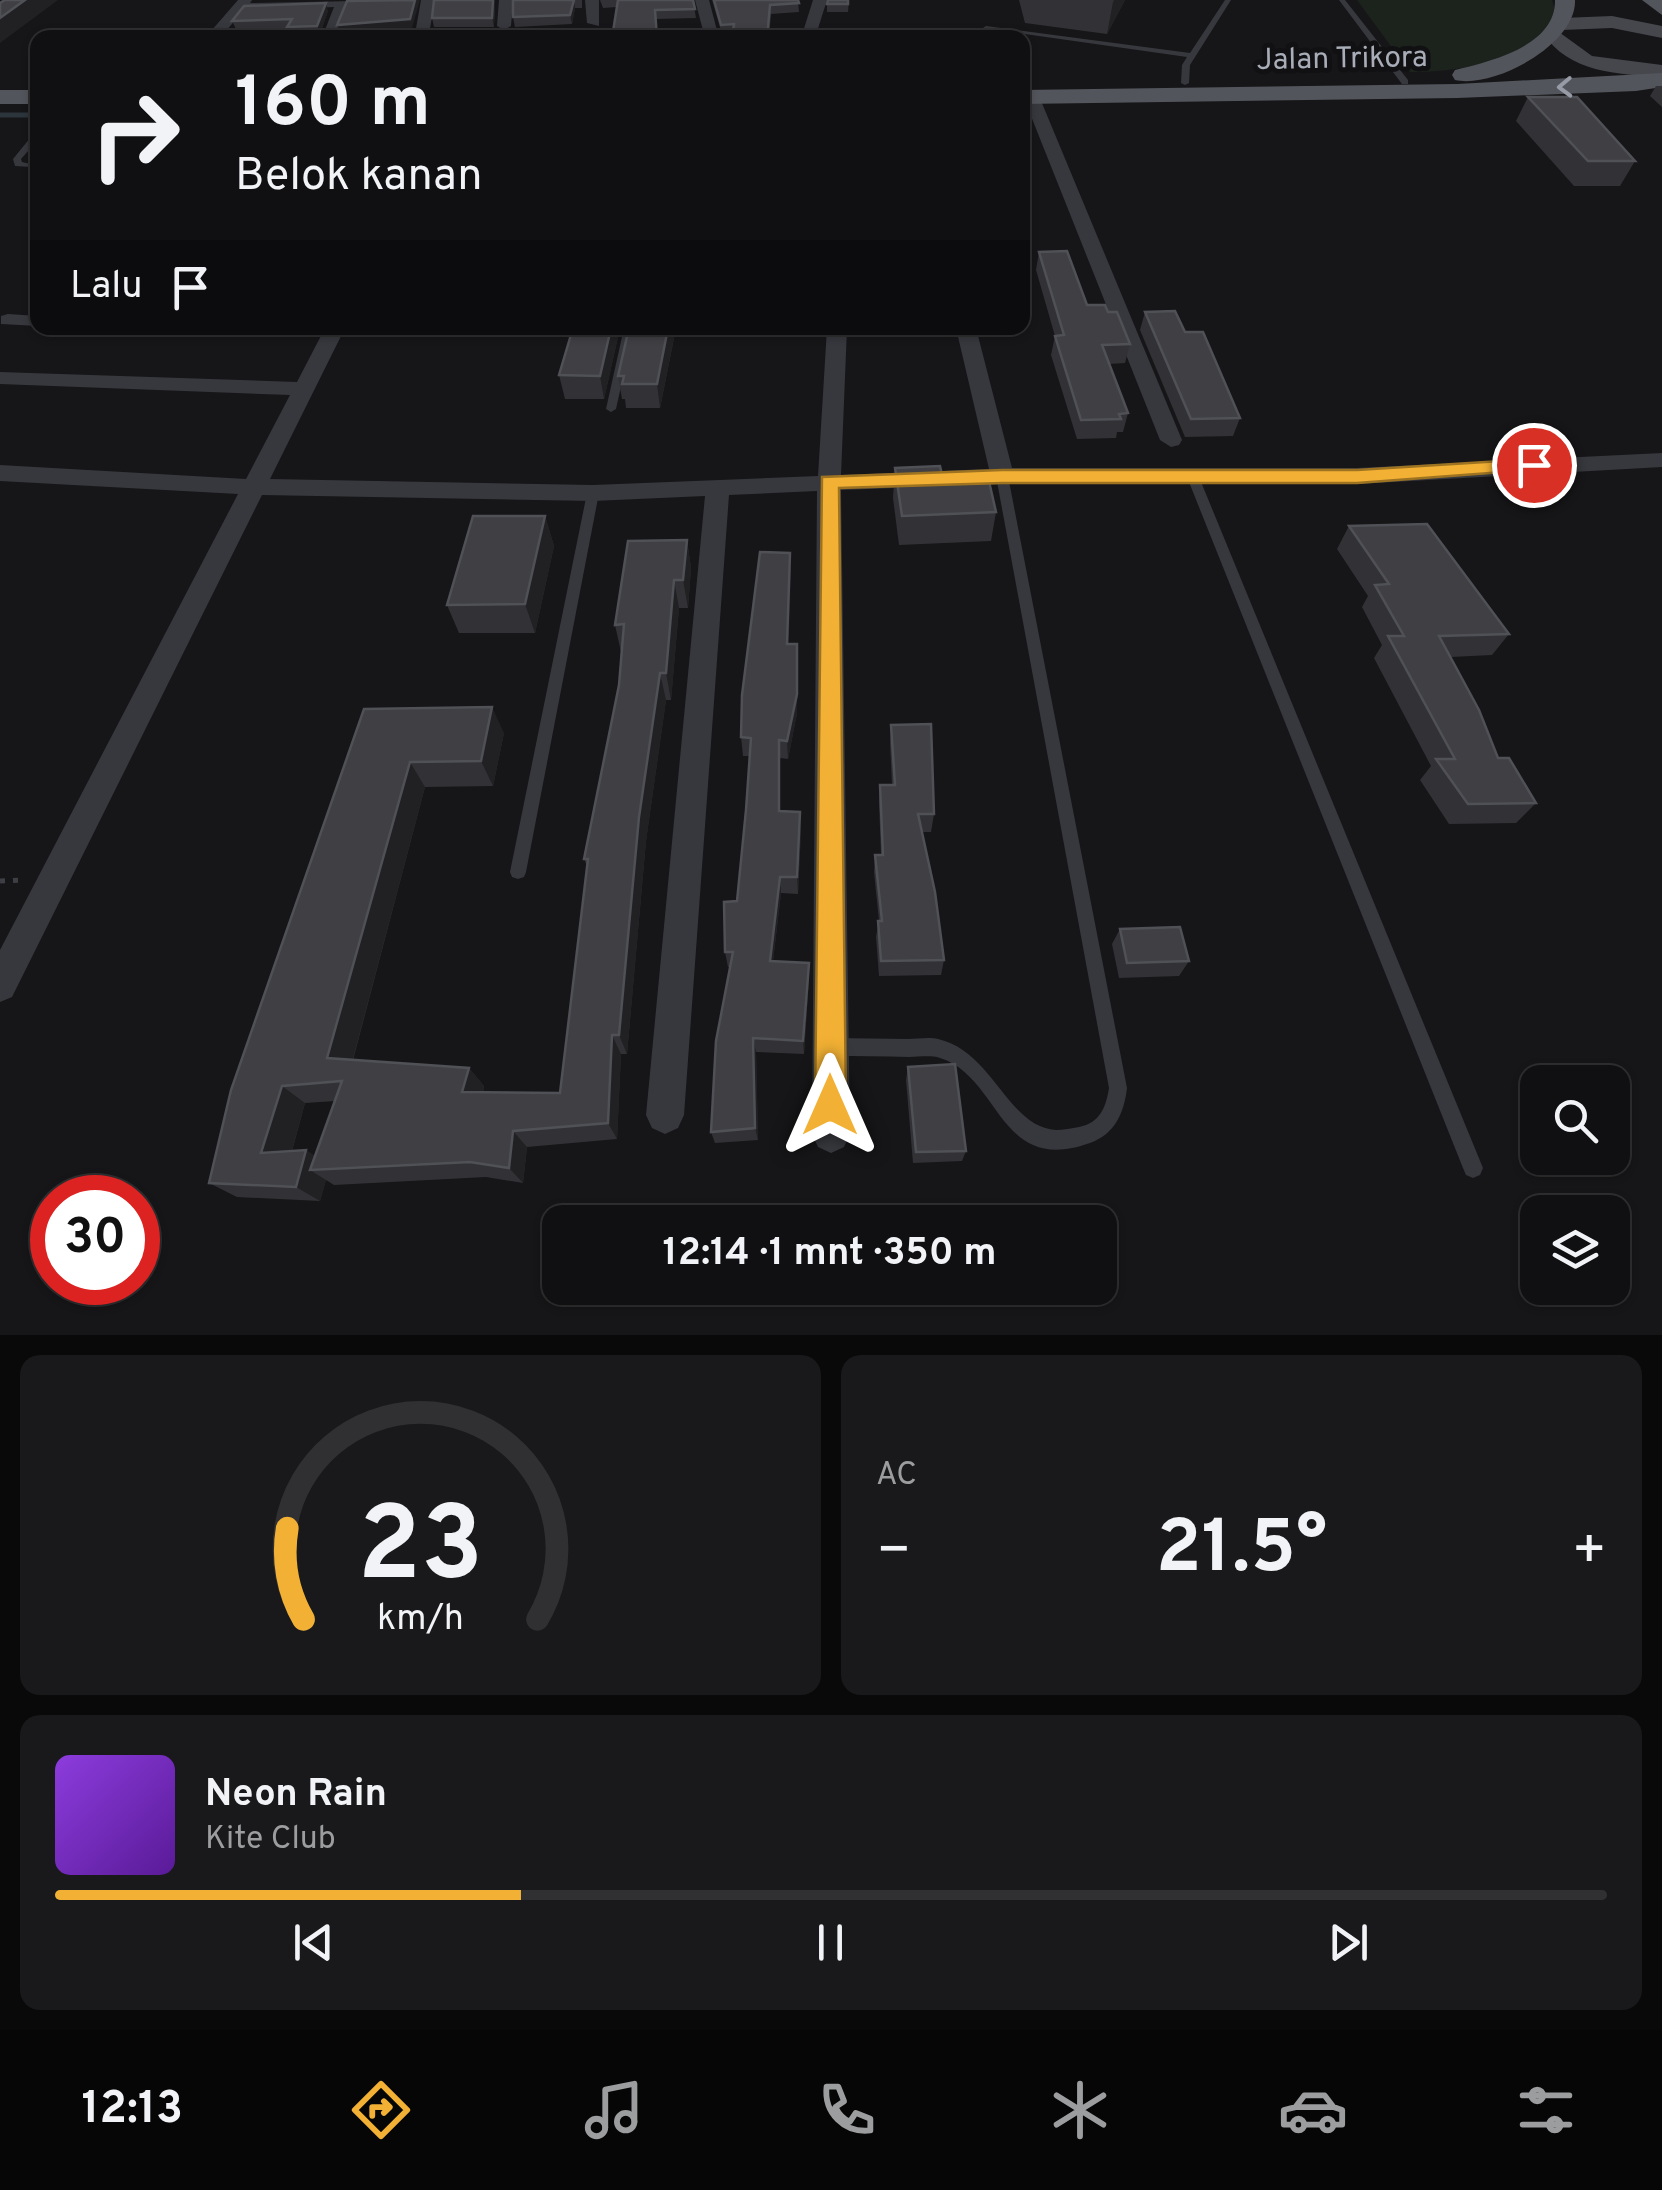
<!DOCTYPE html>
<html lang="id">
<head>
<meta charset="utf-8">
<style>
  :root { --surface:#101012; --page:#19191b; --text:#f1f3f6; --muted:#9c9d9f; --line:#303032; --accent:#f2b134 }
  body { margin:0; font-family:Overpass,sans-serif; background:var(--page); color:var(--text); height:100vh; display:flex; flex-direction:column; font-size:38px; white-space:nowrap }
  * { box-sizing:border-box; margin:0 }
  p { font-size:32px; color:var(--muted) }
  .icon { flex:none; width:55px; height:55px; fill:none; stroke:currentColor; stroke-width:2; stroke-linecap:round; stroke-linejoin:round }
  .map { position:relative; height:1335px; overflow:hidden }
  .details { display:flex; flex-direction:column; gap:20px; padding:20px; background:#09090a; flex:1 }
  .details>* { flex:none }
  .banner { position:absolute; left:30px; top:30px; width:1000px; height:305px; border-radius:20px; box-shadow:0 2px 8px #0004,0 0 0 2px var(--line); background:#101012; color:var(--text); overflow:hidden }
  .controls { position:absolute; left:1520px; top:1065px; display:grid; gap:20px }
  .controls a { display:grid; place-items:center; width:110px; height:110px; border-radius:20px; background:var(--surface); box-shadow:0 2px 8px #0004,0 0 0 2px var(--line); font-size:50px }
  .speed { position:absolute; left:30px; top:1175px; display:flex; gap:20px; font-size:50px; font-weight:700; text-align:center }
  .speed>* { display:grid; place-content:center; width:130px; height:130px; border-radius:50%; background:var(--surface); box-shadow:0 2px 8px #0004,0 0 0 2px var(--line); line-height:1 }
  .speed .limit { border:15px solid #d22; background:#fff; color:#111 }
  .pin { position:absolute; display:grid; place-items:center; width:85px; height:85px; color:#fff; margin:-42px; border:5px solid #fff; border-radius:50%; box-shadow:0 2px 10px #0007 }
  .me { position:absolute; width:110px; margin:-55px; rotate:0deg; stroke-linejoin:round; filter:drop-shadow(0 0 8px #0008) }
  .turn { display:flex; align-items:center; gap:35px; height:210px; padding:0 40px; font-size:45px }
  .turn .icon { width:130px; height:130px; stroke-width:2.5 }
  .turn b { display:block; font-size:70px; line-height:85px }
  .then { display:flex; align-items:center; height:95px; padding:0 40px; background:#0003; gap:20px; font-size:38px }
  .big { font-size:75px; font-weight:700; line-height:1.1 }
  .details .card { flex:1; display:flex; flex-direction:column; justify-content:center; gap:15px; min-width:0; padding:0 35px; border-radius:20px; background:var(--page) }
  .details .dial { align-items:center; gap:0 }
  .dial svg { height:260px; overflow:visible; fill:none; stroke:var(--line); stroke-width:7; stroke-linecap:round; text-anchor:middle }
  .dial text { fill:var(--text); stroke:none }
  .song { display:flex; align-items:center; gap:30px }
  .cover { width:120px; height:120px; border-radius:15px; background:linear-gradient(135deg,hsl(270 70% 55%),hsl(270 70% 35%)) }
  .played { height:10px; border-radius:5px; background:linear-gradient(90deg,var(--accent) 30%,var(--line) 30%) }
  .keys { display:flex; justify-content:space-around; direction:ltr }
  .heat { display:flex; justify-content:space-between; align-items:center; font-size:55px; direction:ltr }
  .details .tiles { flex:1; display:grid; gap:20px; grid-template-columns:1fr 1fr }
  .card:last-child { grid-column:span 2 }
  .trip { position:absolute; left:542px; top:1205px; width:575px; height:100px; border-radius:20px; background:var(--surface); box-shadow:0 2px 8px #0004,0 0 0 2px var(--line); font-weight:700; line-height:100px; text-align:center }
  .menu { display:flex; height:160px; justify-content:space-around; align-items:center; background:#060607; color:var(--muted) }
  .menu .icon { width:70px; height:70px }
  .menu .active { color:var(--accent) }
  .menu b { font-size:45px; color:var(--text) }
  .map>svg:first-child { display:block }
  .green { fill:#1c231d }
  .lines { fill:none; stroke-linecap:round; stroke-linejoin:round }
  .stream { stroke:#2c353c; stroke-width:5 }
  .path { stroke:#3d3f44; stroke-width:5; stroke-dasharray:5 8; stroke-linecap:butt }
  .lane { fill:#37383d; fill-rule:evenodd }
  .street { fill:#37383d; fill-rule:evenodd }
  .secondary { fill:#45474d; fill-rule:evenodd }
  .primary { fill:#53555c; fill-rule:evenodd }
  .wall { fill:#323236; fill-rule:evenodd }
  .shaded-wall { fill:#212124 }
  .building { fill:#3f3f44; stroke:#4f5156; stroke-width:2.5 }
  .oneway { stroke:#979ba6 }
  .route { fill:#f2b134; stroke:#9d7322; stroke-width:2.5 }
  .labels { text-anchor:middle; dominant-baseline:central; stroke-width:10; stroke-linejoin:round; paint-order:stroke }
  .far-street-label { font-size:30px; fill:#a8adb8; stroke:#111113 }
</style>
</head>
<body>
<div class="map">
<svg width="1662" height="1335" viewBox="0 0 1662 1335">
  <rect width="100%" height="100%" fill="#161618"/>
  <path class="green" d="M1357 0H1552L1558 20C1519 61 1464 72 1410 72Z"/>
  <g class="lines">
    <path class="stream" d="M0 115H38"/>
    <path class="path" d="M0 881 22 880"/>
    <g class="lane">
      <path d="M1225 0H1231L1190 65 1189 83 1185 85 1181 83 1182 65 1187 57 983 28 986 26 1190 53Z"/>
      <path d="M1339 0H1345L1408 80V84H1402Z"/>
      <path d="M35 132H38V140L21 159 22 162 35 165 31 167 15 166 13 159Z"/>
      <path d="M624 328H634L616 409 611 412 606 409Z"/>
      <path d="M1002 472 1008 476 1127 1088C1124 1113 1115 1134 1090 1143 998 1176 1001 1077 940 1058 931 1055 919 1057 909 1057 883 1056 857 1056 831 1056L825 1053 822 1047 825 1041 831 1038C857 1038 882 1039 908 1039 917 1039 929 1037 938 1039 993 1051 1008 1128 1056 1130 1063 1130 1072 1128 1079 1127 1100 1123 1106 1107 1109 1088L996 476Z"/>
      <path d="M1193 473 1199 477 1483 1168 1480 1175 1473 1178 1466 1175 1463 1168 1187 477Z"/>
      <path d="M593 489 599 493 526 872 524 877 518 879 512 877 510 872 587 493Z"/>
    </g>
    <g class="street">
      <path d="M238 0H252L250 3 406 0 399 4 347 6 335 38 323 35 334 7 243 11 220 38H205Z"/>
      <path d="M421 0H435L429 34 425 38 415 34Z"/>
      <path d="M499 0H513L511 26 504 30 497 26Z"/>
      <path d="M585 0H599V26L587 23Z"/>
      <path d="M695 0H709L719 38H705Z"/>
      <path d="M813 0H827L815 38H801Z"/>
      <path d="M248 33 255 37 235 38 237 35Z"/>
      <path d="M1031 91 1039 96 1182 440 1179 445 1171 447 1160 440 1023 96Z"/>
      <path d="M8 314 38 316V326L1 324V316Z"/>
      <path d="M325 328H345L270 479 593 485 818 476 827 328H847L841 475 989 469 956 328H976L1012 468H1357L1662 453V467L1357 484H1002L841 490 850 1134 844 1147 831 1153 818 1147 812 1134 817 491 729 495 684 1115 678 1128 665 1134 652 1128 646 1115 705 496 593 501 262 495 12 997 0 1002V950L238 494 0 481V465L246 479 290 395 0 384V372L297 382Z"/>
    </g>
    <g class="secondary">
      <path d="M1612 16 1662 26V38L1612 28 1562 30 1553 24 1562 18Z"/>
      <path d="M1552 27 1592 56 1662 65V77C1617 74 1569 73 1543 33Z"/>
    </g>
    <g class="primary">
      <path d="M1555 0H1575C1577 44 1494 89 1455 80L1452 75 1455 70C1491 61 1556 46 1555 0Z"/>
      <path d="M1642 0H1662V15Z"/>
      <path d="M1662 73V87L1636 91 1457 98 1022 104V90L1457 84Z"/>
      <rect x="0" y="90" width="38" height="14"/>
    </g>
  </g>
  <g class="wall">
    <path d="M495 0 494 27H434L432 18Z"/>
    <path d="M513 0H582V8H575L572 24 515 27 513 17Z"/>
    <path d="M600 0H693L696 18 656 19 617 7 603 8Z"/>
    <path d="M712 0H798L799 12 771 14 769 38H732V34H722Z"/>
    <path d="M849 0 848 12H827V4Z"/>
    <path d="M1019 0H1125L1107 34 1025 23Z"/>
    <path d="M328 11 320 34 290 35 288 28 236 29 232 21Z"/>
    <path d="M1656 86H1662V107L1650 96Z"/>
    <path d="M1528 97 1635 161 1620 186H1574L1516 121Z"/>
    <path d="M1022 155 1029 185 1026 202 1023 203Z"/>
    <path d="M1039 252 1087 305 1108 312 1130 344 1125 363 1109 364 1128 413 1123 432H1117L1116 438 1077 439 1051 355 1055 336 1036 270Z"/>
    <path d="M1145 312 1185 332 1240 418 1233 436 1185 437 1140 330Z"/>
    <path d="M620 328 604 399H565L559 375Z"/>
    <path d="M676 328 660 408H626L625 399H622L618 376Z"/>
    <path d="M895 468 943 479 996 512 991 541 899 545 893 498Z"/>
    <path d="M545 516 554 546 535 633H459L447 605Z"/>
    <path d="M1349 526 1509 634 1492 655 1451 657 1498 758 1536 803 1516 823 1449 824 1420 780 1431 766 1374 658 1382 645 1362 607 1368 596 1337 549Z"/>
    <path d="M687 540 691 568 688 608H679L671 700H666L646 841 627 1054H621L617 1139 527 1147 523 1183 486 1177 334 1185 326 1180 320 1201 237 1197 209 1183 364 709 504 733 493 786 425 787 353 1060 469 1068 484 1086 483 1092 560 1093 587 866 584 859 619 685 621 652 615 625ZM335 1101 315 1156 292 1151 305 1103Z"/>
    <path d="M790 553 788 644H797V713L788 759 780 758V811L801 830 798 894 781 893 773 961 809 963V978L804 1054 756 1052 758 1140 715 1143 711 1132 731 967H728L725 952 737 901 750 756H743L741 737Z"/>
    <path d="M891 725 934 814 931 832H922L944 960 941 975 879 976 876 937 879 921 874 872 875 855H881L879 803 880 785H892L890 743Z"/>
    <path d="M1120 929 1189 961 1179 976 1119 978 1112 944Z"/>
    <path d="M908 1067 966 1151 962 1161 913 1163 906 1080Z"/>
  </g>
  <g class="shaded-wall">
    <path d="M25 0H58L0 43V18Z"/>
    <path d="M415 0H420L412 28 341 34 337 25Z"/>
    <path d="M493 0H495L494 27 492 18Z"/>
    <path d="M574 0 575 8 572 24 570 15Z"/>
    <path d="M1114 0H1125L1107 34 1113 2Z"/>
    <path d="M326 3 328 11 320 34 317 26Z"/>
    <path d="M1029 185 1026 202 1023 203 1026 186Z"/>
    <path d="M611 328H620L604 399 600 376Z"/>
    <path d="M668 328H676L660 408 657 384Z"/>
    <path d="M545 516 554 546 535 633 525 604Z"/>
    <path d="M687 540 691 568 688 608 683 580Z"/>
    <path d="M790 553 791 573 788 663 787 644Z"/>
    <path d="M674 580 679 608 671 700 666 673Z"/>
    <path d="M797 644V713L788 759 787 741Z"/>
    <path d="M660 673 666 700 646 841 627 1054 619 1035 639 817Z"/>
    <path d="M492 707 504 733 493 786 481 761Z"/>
    <path d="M779 740 780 758V829L779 811Z"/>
    <path d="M410 762 425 787 348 1077 327 1058Z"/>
    <path d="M800 812 801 830 798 894 797 877Z"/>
    <path d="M780 877 781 893 771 976 770 961Z"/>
    <path d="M809 963V978L804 1054 803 1041Z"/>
    <path d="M612 1035 621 1054 617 1139 608 1123Z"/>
    <path d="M753 1038 756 1052 758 1140 755 1128Z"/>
    <path d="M469 1068 484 1086 478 1110 462 1092Z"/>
    <path d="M282 1086 305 1103 287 1168 261 1153Z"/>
    <path d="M513 1131 527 1147 523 1183 509 1168Z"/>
    <path d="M306 1150 330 1165 310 1170 326 1180 320 1201 296 1187Z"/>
  </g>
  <g class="building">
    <path d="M5 0H25L0 18V3Z"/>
    <path d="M415 0 410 19 337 25 347 1Z"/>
    <path d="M434 0H493L492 18H432Z"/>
    <path d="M513 0H574L570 15 513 17Z"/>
    <path d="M618 0H693L695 9 655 10 657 38H612Z"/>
    <path d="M714 0H798L799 3 770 5 767 38H732L734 24 721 25Z"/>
    <path d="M828 0H848V4H827Z"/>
    <path d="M326 3 317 26 287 27 292 19 232 21 244 6Z"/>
    <path d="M1528 97H1577L1635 161H1588Z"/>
    <path d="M1022 155 1029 185 1026 186 1022 180Z"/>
    <path d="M1067 251 1087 305H1105L1108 312H1117L1130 344 1102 345 1128 413 1119 414 1121 419 1081 420 1055 336 1064 335 1039 252Z"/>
    <path d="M1175 311 1185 332H1203L1240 418 1191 419 1145 312Z"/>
    <path d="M573 328H611L600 376 559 375Z"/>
    <path d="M629 328H668L657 384H622L624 376H618Z"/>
    <path d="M940 466 943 479 988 477 996 512 902 516 895 468Z"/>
    <path d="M473 516H545L525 604 447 605Z"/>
    <path d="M1427 524 1509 634 1439 636 1479 710 1498 758H1509L1536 803 1468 804 1436 759H1455L1388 636H1404L1375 585 1389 584 1349 526Z"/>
    <path d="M687 540 683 580H674L666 673H660L639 817 619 1035H612L608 1123 513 1131 509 1168 470 1162 310 1170 342 1081 282 1086 261 1153 306 1150 296 1187 209 1183 231 1090 364 709 492 707 481 761 410 762 327 1058 469 1068 462 1092 560 1093 588 859H584L619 685 624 624 615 625 628 541Z"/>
    <path d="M760 552 790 553 787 644H797V694L787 741 779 740V811L800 812 797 877H780L770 961 809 963 803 1041 753 1038 755 1128 711 1132 716 1041 733 952H725L724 902 737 901 746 810 751 738 741 737 742 695Z"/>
    <path d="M931 724 934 814H918L935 892 944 960 881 961 878 921H882L875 855H883L880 785H895L891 725Z"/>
    <path d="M1180 927 1189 961 1127 963 1120 929Z"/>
    <path d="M955 1064 966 1151 916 1152 908 1067Z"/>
  </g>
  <defs><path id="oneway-chevron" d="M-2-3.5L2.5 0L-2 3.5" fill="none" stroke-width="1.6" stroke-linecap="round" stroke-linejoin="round" transform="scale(2.5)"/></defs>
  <use class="oneway" href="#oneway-chevron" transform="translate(1565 87) rotate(178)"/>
  <path class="route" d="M1534 459 1541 461V469L1357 483H1002L839 488 846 1105 841 1116 830 1121 820 1116 815 1105 822 477 1002 470H1357Z"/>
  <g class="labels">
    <g class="far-street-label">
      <text transform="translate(1342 60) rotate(-1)">Jalan Trikora</text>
    </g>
  </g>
</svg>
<div class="controls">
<a><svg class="icon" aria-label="search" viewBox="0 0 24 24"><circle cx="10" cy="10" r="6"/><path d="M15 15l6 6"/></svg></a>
<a><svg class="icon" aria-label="layers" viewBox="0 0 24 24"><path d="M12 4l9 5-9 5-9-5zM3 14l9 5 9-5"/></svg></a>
</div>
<div class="speed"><div class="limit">30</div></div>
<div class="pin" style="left:1534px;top:465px;background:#d93025"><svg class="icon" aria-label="arrive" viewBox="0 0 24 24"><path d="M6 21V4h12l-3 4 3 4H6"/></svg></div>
<svg class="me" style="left:830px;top:1105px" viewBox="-20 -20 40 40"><path d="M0-17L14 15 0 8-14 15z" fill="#f2b134" stroke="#fff" stroke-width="4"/></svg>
<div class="trip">12:14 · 1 mnt · 350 m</div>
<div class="banner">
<div class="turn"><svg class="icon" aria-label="right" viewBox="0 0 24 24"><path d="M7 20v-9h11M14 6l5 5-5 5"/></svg><div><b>160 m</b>Belok kanan</div></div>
<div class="then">Lalu<svg class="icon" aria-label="arrive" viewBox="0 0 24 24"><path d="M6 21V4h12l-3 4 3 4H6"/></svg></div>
</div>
</div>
<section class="details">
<div class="tiles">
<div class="card dial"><svg viewBox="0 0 100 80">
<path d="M14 69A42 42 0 1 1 86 69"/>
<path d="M14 69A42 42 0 0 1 9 41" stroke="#f2b134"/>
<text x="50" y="56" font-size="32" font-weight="700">23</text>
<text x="50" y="72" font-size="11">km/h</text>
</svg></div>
<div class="card"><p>AC</p>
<div class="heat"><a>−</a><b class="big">21.5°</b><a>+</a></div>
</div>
<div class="card">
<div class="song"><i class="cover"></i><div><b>Neon Rain</b><p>Kite Club</p></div></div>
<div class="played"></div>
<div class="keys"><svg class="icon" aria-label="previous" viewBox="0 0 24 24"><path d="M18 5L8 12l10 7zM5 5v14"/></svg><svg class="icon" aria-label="pause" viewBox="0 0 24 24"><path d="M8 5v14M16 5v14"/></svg><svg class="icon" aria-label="next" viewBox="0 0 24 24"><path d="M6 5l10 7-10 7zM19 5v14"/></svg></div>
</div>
</div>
</section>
<nav class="menu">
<b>12:13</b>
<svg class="icon active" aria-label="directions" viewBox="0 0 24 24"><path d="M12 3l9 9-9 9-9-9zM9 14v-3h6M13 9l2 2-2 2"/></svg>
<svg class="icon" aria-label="music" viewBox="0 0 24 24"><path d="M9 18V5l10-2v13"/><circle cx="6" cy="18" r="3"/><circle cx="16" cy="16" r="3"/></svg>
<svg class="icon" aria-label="phone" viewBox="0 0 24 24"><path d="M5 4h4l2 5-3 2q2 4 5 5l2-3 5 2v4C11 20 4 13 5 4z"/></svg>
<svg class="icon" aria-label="climate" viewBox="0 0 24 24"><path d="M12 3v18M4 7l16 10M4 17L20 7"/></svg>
<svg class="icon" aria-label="car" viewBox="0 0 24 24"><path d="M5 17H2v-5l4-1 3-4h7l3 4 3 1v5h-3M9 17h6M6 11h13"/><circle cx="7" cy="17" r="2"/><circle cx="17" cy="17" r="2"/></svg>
<svg class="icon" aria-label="filters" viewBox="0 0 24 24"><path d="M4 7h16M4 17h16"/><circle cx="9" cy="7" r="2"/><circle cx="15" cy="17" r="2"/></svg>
</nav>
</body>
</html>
